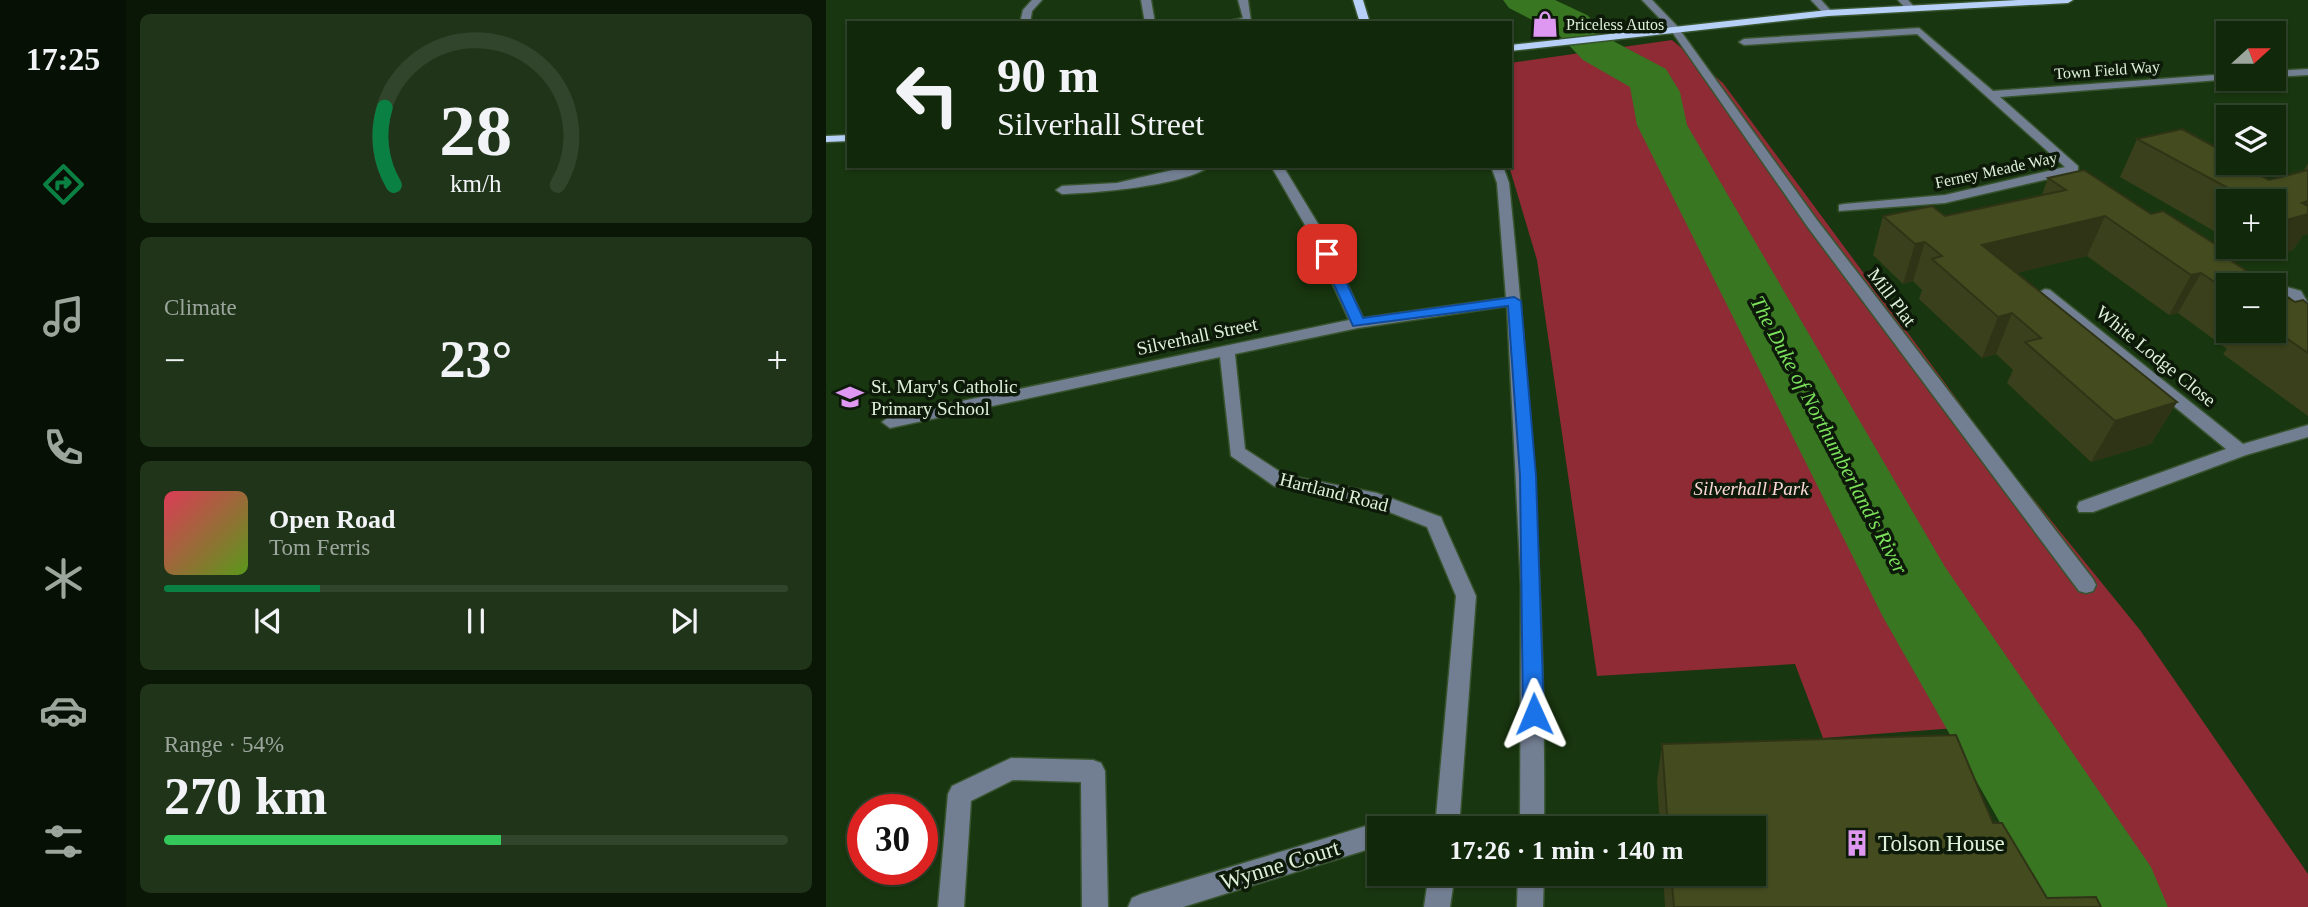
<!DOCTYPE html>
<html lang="en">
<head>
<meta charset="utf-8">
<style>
  :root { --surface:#12280b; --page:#1f3419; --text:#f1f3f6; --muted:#9ca69d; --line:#31442c; --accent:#0b8043 }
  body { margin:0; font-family:Georgia,serif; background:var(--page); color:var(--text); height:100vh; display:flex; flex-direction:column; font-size:26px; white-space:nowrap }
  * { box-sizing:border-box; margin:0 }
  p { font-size:23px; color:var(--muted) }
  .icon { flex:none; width:38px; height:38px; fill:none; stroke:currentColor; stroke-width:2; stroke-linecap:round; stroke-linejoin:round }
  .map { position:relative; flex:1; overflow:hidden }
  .side { display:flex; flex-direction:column; gap:14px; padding:14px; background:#0a1606; width:700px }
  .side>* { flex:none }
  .top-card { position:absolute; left:21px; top:21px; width:665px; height:147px; border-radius:0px; box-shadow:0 2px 5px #0004,0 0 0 2px var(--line); background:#12280b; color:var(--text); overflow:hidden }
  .needle { width:46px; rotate:69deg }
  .fabs { position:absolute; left:1390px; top:21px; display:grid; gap:14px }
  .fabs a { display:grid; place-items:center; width:70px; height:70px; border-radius:0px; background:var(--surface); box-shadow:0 2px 5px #0004,0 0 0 2px var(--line); font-size:35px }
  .speed { position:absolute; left:21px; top:794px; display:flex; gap:14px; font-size:35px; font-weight:700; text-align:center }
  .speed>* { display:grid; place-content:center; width:91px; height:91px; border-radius:50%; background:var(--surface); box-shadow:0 2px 5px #0004,0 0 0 2px var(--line); line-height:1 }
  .speed .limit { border:10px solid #d22; background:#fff; color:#111 }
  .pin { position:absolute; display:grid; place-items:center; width:60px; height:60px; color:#fff; margin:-30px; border-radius:14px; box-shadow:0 4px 10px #0006 }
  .me { position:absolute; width:77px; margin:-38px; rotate:359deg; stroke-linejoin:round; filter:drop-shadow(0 0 5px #0008) }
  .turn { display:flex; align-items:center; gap:24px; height:147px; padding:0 35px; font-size:32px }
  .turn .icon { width:91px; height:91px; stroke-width:2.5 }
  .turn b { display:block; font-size:49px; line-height:60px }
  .big { font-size:52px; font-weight:700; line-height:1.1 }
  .side .widget { flex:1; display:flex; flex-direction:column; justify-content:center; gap:10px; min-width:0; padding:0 24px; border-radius:10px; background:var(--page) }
  .side .dial { align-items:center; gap:0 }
  .dial svg { height:182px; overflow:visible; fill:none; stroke:var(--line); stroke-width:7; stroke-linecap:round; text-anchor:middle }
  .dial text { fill:var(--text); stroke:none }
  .song { display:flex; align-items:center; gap:21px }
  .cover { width:84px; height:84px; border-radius:10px; background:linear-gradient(135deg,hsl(350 70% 55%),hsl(90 70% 35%)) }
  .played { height:7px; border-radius:4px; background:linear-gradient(90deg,var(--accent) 25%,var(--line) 25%) }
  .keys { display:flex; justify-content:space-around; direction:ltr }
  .heat { display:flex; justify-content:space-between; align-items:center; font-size:38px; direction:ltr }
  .charge { height:10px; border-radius:5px; background:linear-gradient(90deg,#34c759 54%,var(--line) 0) }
  .trip { position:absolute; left:541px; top:816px; width:399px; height:70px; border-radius:0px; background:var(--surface); box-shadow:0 2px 5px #0004,0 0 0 2px var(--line); font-weight:700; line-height:70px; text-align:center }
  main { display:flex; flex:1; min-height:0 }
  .dock { display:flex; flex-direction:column; width:126px; justify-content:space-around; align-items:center; background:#071004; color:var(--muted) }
  .dock .icon { width:49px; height:49px }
  .dock .selected { color:var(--accent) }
  .dock b { font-size:32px; color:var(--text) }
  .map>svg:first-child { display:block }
  .green { fill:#8e2b35 }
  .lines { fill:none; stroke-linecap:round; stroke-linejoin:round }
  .river { fill:#387622; fill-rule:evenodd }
  .minor-casing { stroke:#38542f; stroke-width:3 }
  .major-casing { stroke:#38542f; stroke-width:3 }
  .minor { fill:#727e92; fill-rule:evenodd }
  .major { fill:#b6d0f7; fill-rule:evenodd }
  .wall { fill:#3a401b }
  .shaded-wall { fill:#2f3416 }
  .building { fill:#434b1f; stroke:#2f3416; stroke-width:2 }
  .route { fill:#1a73e8; stroke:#114b97; stroke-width:2 }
  .labels { text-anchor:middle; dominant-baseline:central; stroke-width:7; stroke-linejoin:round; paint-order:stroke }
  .far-poi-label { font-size:16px; fill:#def0d9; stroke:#0d1a09; text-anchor:start }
  .far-street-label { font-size:16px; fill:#def0d9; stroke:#0d1a09 }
  .street-label { font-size:19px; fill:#def0d9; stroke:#0d1a09 }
  .poi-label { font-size:19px; fill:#def0d9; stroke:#0d1a09; text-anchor:start }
  .park-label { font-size:19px; font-style:italic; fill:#fbd8d7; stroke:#0d1a09 }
  .water-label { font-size:21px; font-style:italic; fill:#7be15b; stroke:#0d1a09 }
  .near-poi-label { font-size:23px; fill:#def0d9; stroke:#0d1a09; text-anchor:start }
  .near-street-label { font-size:23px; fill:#def0d9; stroke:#0d1a09 }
</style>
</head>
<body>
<main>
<nav class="dock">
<b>17:25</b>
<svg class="icon selected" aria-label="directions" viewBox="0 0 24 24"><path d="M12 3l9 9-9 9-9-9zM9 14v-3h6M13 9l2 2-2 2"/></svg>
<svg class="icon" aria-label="music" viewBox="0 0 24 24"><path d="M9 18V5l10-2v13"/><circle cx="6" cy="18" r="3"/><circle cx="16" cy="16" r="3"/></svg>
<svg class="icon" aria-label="phone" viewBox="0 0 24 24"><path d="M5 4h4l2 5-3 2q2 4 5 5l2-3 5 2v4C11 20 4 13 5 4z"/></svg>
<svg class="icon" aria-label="climate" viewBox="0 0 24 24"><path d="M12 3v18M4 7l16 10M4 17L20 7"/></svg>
<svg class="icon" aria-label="car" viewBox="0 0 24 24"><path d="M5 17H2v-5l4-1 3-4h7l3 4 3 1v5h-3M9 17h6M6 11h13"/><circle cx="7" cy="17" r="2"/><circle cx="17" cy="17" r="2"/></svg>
<svg class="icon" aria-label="filters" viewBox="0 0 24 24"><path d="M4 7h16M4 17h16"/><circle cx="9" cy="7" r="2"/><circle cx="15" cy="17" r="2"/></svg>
</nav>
<section class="side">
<div class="widget dial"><svg viewBox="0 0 100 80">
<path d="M14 69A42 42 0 1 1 86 69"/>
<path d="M14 69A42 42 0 0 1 10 35" stroke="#0b8043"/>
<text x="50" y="56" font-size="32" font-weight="700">28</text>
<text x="50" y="72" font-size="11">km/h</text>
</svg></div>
<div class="widget"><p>Climate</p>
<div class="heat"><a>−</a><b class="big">23°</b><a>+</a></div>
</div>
<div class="widget">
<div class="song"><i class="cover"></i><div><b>Open Road</b><p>Tom Ferris</p></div></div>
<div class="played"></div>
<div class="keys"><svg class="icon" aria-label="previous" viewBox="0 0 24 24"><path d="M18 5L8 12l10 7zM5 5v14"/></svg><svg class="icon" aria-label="pause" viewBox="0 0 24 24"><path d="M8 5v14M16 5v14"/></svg><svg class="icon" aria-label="next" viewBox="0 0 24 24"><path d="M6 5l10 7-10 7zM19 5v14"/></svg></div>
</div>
<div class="widget"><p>Range · 54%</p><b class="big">270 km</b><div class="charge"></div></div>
</section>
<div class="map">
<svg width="1482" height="907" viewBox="0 0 1482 907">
  <rect width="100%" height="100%" fill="#18360f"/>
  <path class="green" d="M846 40 897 83 1176 460 1314 630 1482 874V907H1234L1130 728 997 738 969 664 771 676 711 260 683 166 684 63Z"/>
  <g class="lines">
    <path class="river" d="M677 0H729L761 15 789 42 840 69 854 92 861 125 1119 567 1325 867 1342 907H1222L1057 617 811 125 804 87 757 60 731 33 683 8Z"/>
    <defs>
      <g id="minor">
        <path d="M206 0H216L206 11 204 23H194L197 10Z"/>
        <path d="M315 0H325L329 23H319Z"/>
        <path d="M412 0H422L425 22 393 23 417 18Z"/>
        <path d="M816 0H826L851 26 991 220 1267 579 1270 585 1267 591 1260 593 1253 591 981 226 844 29Z"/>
        <path d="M985 0H995L1007 13 999 15Z"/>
        <path d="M1072 0H1082L1089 8 1081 10Z"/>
        <path d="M1093 28 1167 91 1402 74V79H1406L1174 97 1252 166V172L1119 203 1013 211V205L1018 204 1119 195 1239 167 1091 34 918 45 913 42 918 39Z"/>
        <path d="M1482 69V75L1447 77V71Z"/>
        <path d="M364 166H384C357 186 270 193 236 194L230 190 236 186 291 183Z"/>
        <path d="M445 166H457L497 232 537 318 680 298 671 183 665 166H677L683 183C705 397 720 612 718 828H694L695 586 681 306 532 328 409 354 419 449 459 475 551 493 615 517 617 522 650 596 633 828H609L630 596 601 527 548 506 448 486 405 456 394 357 64 428 56 422 64 416 523 320 483 232Z"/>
        <path d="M1447 283 1475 291 1482 303V321L1477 319 1464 297 1447 292V285H1441Z"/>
        <path d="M1219 289 1224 290 1417 444 1482 425V437L1420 455 1267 512H1253L1251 507 1253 502 1400 449 1214 296 1212 293Z"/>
        <path d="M185 758 267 760 275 763 279 771 282 907H256L255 782 187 780 145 801 138 907H112L122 794 126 786Z"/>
        <path d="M540 826 558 828H553V850H540L357 907H302L306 898 315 894Z"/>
        <path d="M603 873H629L624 907H598Z"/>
        <path d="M692 873H718L717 907H691Z"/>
      </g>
      <g id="major">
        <path d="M527 0H537L544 23H534Z"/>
        <path d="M1192 0H1247L1242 3 1002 16 684 51V45L1002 10Z"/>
        <path d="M23 135V141L0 142V136Z"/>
      </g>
    </defs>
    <use href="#minor" class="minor-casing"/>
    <use href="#major" class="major-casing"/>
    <use href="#minor" class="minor"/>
    <use href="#major" class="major"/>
  </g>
  <g class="wall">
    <path d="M1311 139 1425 167 1424 170 1443 180 1477 172 1482 163V234L1477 235 1467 250 1436 259 1415 247H1447V201H1402V239L1294 177Z"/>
    <path d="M1222 178 1325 214 1411 265 1402 285V331H1447V288L1469 302 1482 304V416L1397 354 1401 349 1352 313 1343 315 1261 256 1191 273 1351 402 1325 444 1265 462 1181 383 1187 370 1170 354 1156 358 1093 299 1096 290 1087 281 1077 284 1047 255 1057 216H1119L1216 195Z"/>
    <path d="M836 744 1167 823 1221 898 1275 907H839L837 873H928V828H834L831 781Z"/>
  </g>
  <g class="shaded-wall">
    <path d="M617 166H647L617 171Z"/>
    <path d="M1482 201V234L1477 235 1467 250 1436 259 1444 247H1447V241L1460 220 1476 203Z"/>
    <path d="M1279 216 1261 256 1142 285 1156 245Z"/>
    <path d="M1099 242 1087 281 1077 284 1089 244Z"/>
    <path d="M1375 273 1352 313 1343 315 1365 275Z"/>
    <path d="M1186 313 1170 354 1156 358 1172 317Z"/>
    <path d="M1351 402 1325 444 1265 462 1289 421Z"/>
  </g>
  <g class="building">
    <path d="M1356 129 1402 154V163H1417L1425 167 1420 168 1443 180 1482 170V201L1476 203 1482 206V214L1460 220 1447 213V201H1426L1311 139Z"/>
    <path d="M1258 170 1325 214 1337 211 1414 260 1407 262 1443 285H1402V291L1375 273 1365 275 1279 216 1156 245 1351 402 1289 421 1199 342 1215 338 1186 313 1172 317 1106 259 1116 256 1099 242 1089 244 1057 216 1106 206 1119 216 1240 190 1222 178Z"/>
    <path d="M1447 288 1469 302 1477 300 1482 304V353L1447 329Z"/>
    <path d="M1130 735 1167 823H1176L1221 898 1270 897 1275 907H848L845 873H928V828H842L836 744Z"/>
  </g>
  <path class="route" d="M501 251 507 254 537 318 688 297 695 301 710 476 718 714 715 721 708 723 700 721 697 714 694 476 682 306 527 326 494 254Z"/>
  <defs>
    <symbol id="shop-bare" viewBox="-9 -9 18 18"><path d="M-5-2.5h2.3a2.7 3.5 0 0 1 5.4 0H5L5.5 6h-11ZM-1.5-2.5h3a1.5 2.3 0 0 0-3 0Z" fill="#de98f2" stroke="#0d1a09" stroke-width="2.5" paint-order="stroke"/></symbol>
    <symbol id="school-bare" viewBox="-9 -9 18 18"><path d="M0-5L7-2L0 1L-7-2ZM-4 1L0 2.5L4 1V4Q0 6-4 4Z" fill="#de98f2" stroke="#0d1a09" stroke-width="2.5" paint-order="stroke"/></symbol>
    <symbol id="building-bare" viewBox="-9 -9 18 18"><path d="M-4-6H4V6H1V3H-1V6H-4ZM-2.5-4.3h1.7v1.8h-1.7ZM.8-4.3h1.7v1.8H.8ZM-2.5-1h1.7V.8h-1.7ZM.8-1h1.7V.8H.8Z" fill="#de98f2" stroke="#0d1a09" stroke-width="2.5" paint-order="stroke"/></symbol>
  </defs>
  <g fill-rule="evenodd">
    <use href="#shop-bare" x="700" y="5" width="38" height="38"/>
    <use href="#school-bare" x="5" y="378" width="38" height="38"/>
    <use href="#building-bare" x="1012" y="824" width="38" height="38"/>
  </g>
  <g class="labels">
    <g class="far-poi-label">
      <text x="740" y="24">Priceless Autos</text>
    </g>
    <g class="far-street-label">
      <text transform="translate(1281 70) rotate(-4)">Town Field Way</text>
      <text transform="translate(1170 170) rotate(-12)">Ferney Meade Way</text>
    </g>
    <g class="street-label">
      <text transform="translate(1066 297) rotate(53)">Mill Plat</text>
      <text transform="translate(371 336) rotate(-12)">Silverhall Street</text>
      <text transform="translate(1330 356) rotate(39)">White Lodge Close</text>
      <text transform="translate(508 492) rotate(14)">Hartland Road</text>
    </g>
    <g class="poi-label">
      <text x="45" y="386">St. Mary's Catholic<tspan x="45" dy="22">Primary School</tspan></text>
    </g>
    <g class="park-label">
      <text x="925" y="488">Silverhall Park</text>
    </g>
    <g class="water-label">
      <text transform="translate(1003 435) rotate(62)">The Duke of Northumberland's River</text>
    </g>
    <g class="near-poi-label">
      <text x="1052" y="843">Tolson House</text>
    </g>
    <g class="near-street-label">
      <text transform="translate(454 865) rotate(-17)">Wynne Court</text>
    </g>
  </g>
</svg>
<div class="fabs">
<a><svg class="needle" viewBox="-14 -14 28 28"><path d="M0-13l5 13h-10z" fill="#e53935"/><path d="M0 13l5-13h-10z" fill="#9ca69d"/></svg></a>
<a><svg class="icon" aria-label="layers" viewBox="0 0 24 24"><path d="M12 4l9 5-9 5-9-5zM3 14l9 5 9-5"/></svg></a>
<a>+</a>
<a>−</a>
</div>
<div class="speed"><div class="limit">30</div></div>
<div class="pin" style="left:501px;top:254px;background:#d93025"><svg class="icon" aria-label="arrive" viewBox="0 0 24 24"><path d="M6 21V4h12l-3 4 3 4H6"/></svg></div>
<svg class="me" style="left:708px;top:714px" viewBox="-20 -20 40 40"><path d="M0-17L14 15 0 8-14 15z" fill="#1a73e8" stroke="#fff" stroke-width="4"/></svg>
<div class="trip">17:26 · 1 min · 140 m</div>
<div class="top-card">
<div class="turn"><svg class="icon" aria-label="left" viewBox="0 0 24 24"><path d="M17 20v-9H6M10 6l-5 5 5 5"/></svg><div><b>90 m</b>Silverhall Street</div></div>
</div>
</div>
</main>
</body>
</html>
